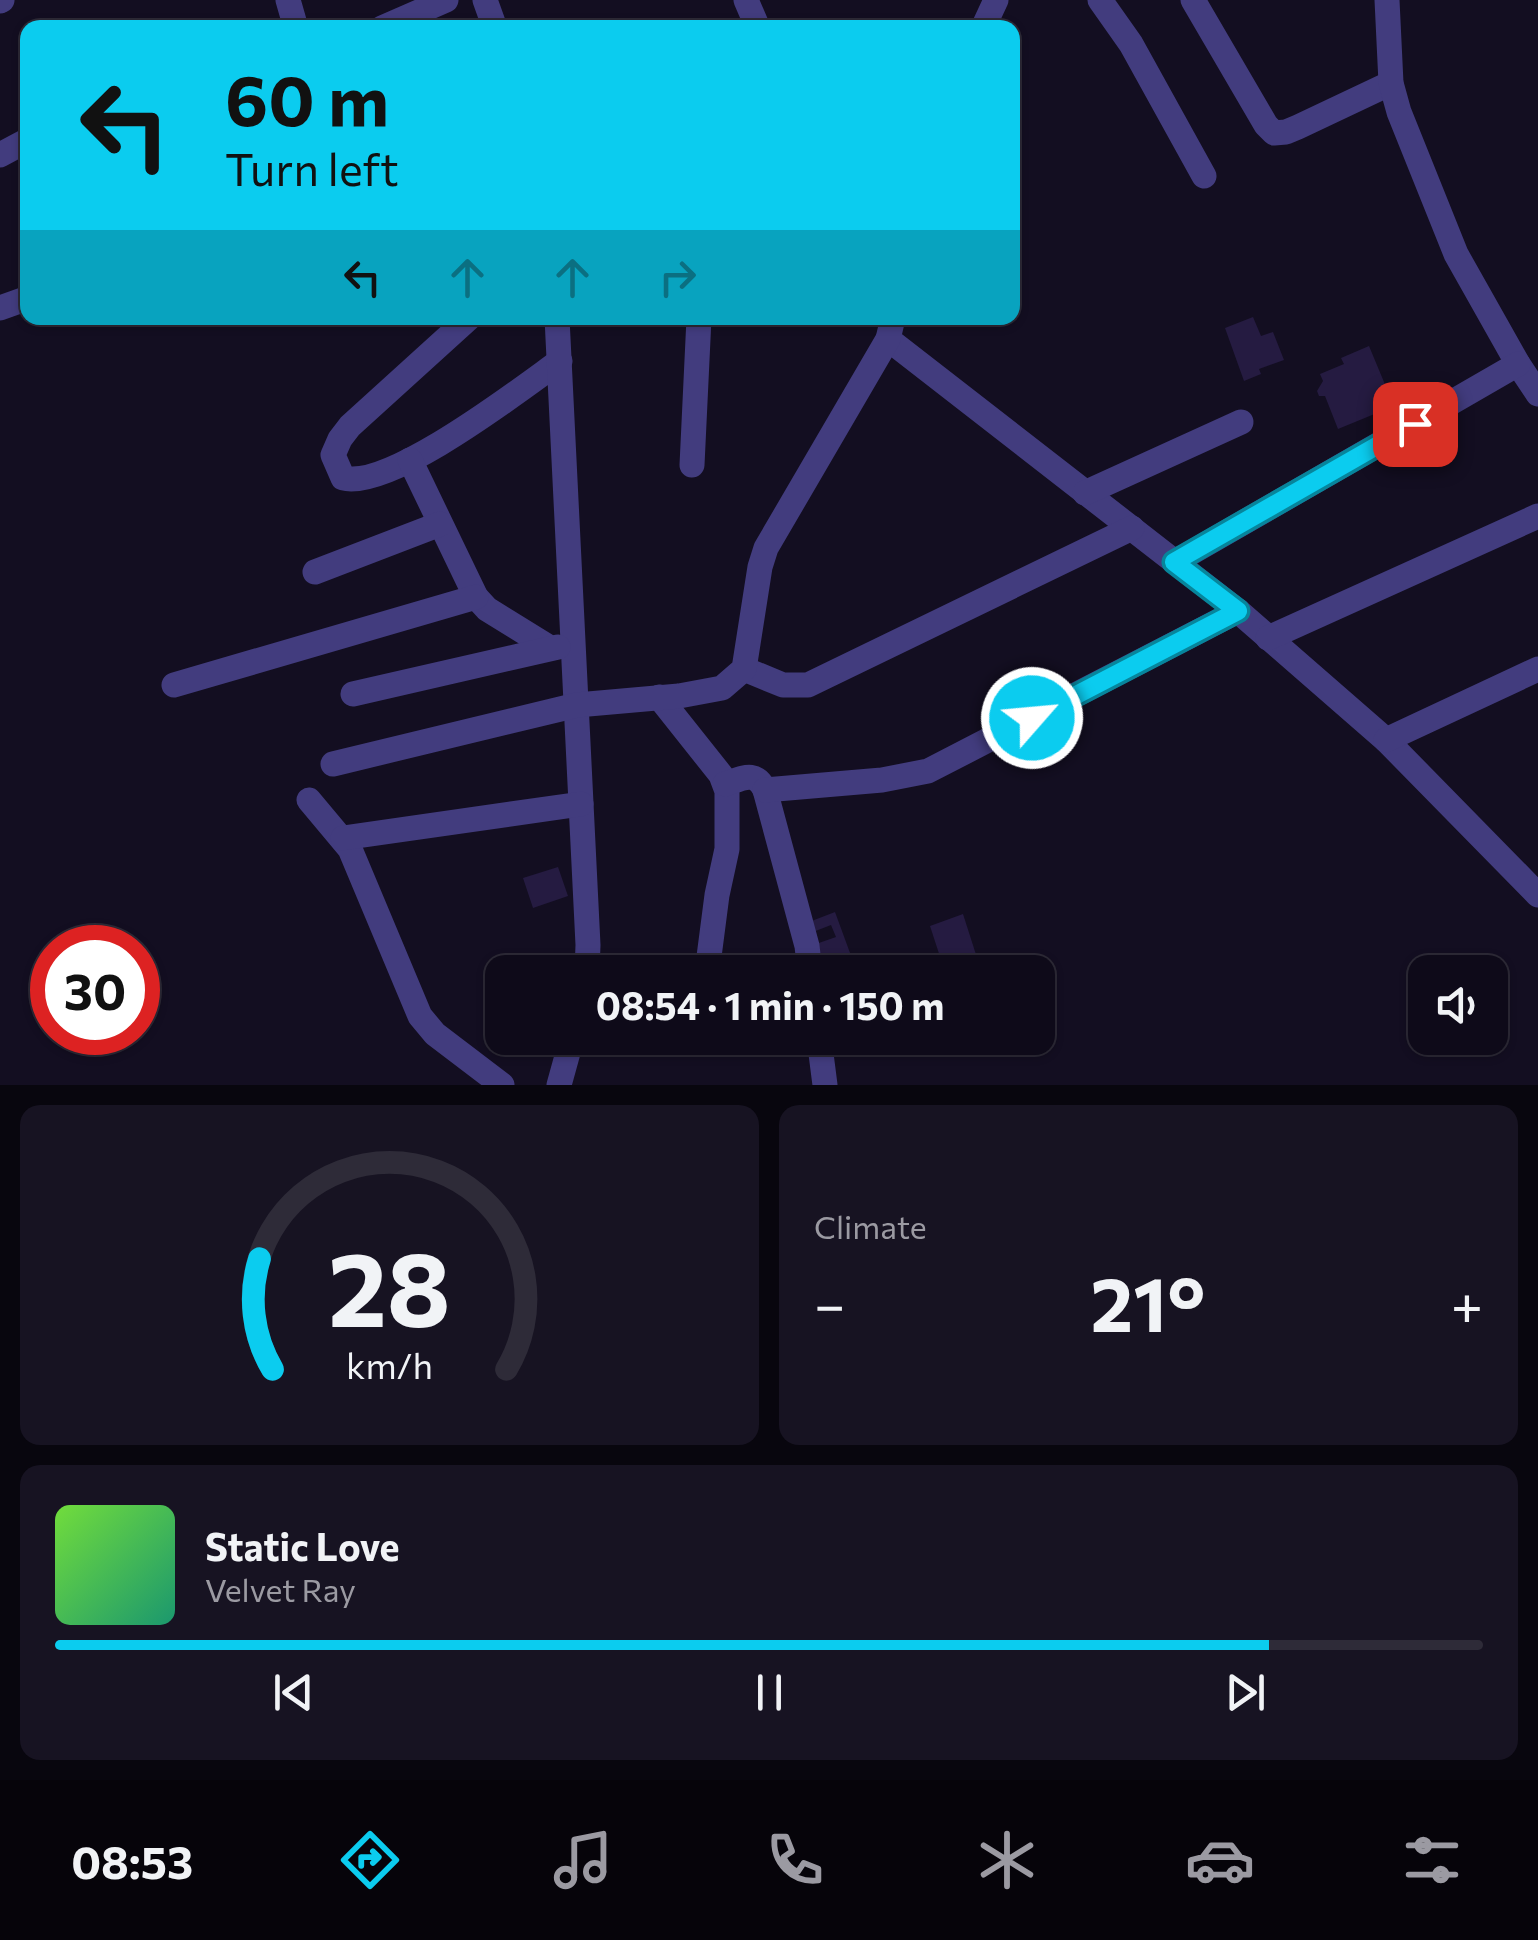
<!DOCTYPE html>
<html lang="en">
<head>
<meta charset="utf-8">
<style>
  :root { --surface:#0e0a19; --page:#171322; --text:#f1f3f6; --muted:#9b9aa2; --line:#2e2b38; --accent:#0bccef }
  body { margin:0; font-family:Commissioner,sans-serif; background:var(--page); color:var(--text); height:100vh; display:flex; flex-direction:column; font-size:38px; white-space:nowrap }
  * { box-sizing:border-box; margin:0 }
  p { font-size:32px; color:var(--muted) }
  .icon { flex:none; width:55px; height:55px; fill:none; stroke:currentColor; stroke-width:2; stroke-linecap:round; stroke-linejoin:round }
  .map { position:relative; height:1085px; overflow:hidden }
  .details { display:flex; flex-direction:column; gap:20px; padding:20px; background:#08060e; flex:1 }
  .details>* { flex:none }
  .banner { position:absolute; left:20px; top:20px; width:1000px; height:305px; border-radius:20px; box-shadow:0 2px 8px #0004,0 0 0 2px var(--line); background:#0bccef; color:#111; overflow:hidden }
  .tools { position:absolute; left:1408px; top:955px; display:grid; gap:20px }
  .tools a { display:grid; place-items:center; width:100px; height:100px; border-radius:20px; background:var(--surface); box-shadow:0 2px 8px #0004,0 0 0 2px var(--line); font-size:50px }
  .speed { position:absolute; left:30px; top:925px; display:flex; gap:20px; font-size:50px; font-weight:700; text-align:center }
  .speed>* { display:grid; place-content:center; width:130px; height:130px; border-radius:50%; background:var(--surface); box-shadow:0 2px 8px #0004,0 0 0 2px var(--line); line-height:1 }
  .speed .limit { border:15px solid #d22; background:#fff; color:#111 }
  .pin { position:absolute; display:grid; place-items:center; width:85px; height:85px; color:#fff; margin:-42px; border-radius:20px; box-shadow:0 5px 15px #0006 }
  .me { position:absolute; width:110px; margin:-55px; rotate:63deg; stroke-linejoin:round; filter:drop-shadow(0 0 8px #0008) }
  .turn { display:flex; align-items:center; gap:35px; height:210px; padding:0 40px; font-size:45px }
  .turn .icon { width:130px; height:130px; stroke-width:2.5 }
  .turn b { display:block; font-size:70px; line-height:85px }
  .lanes { display:flex; align-items:center; height:95px; padding:0 40px; background:#0003; justify-content:center; gap:50px; direction:ltr }
  .lanes .off { opacity:.35 }
  .big { font-size:75px; font-weight:700; line-height:1.1 }
  .details .card { flex:1; display:flex; flex-direction:column; justify-content:center; gap:15px; min-width:0; padding:0 35px; border-radius:20px; background:var(--page) }
  .details .dial { align-items:center; gap:0 }
  .dial svg { height:260px; overflow:visible; fill:none; stroke:var(--line); stroke-width:7; stroke-linecap:round; text-anchor:middle }
  .dial text { fill:var(--text); stroke:none }
  .song { display:flex; align-items:center; gap:30px }
  .cover { width:120px; height:120px; border-radius:15px; background:linear-gradient(135deg,hsl(100 70% 55%),hsl(160 70% 35%)) }
  .played { height:10px; border-radius:5px; background:linear-gradient(90deg,var(--accent) 85%,var(--line) 85%) }
  .keys { display:flex; justify-content:space-around; direction:ltr }
  .heat { display:flex; justify-content:space-between; align-items:center; font-size:55px; direction:ltr }
  .details .tiles { flex:1; display:grid; gap:20px; grid-template-columns:1fr 1fr }
  .card:last-child { grid-column:span 2 }
  .trip { position:absolute; left:485px; top:955px; width:570px; height:100px; border-radius:20px; background:var(--surface); box-shadow:0 2px 8px #0004,0 0 0 2px var(--line); font-weight:700; line-height:100px; text-align:center }
  .tab-bar { display:flex; height:160px; justify-content:space-around; align-items:center; background:#06040a; color:var(--muted) }
  .tab-bar .icon { width:70px; height:70px }
  .tab-bar .selected { color:var(--accent) }
  .tab-bar b { font-size:45px; color:var(--text) }
  .map>svg:first-child { display:block }
  .building { fill:#251b41 }
  .lines { fill:none; stroke-linecap:round; stroke-linejoin:round }
  .minor { stroke:#423c7e; stroke-width:25 }
  .route-casing { stroke:#07859b; stroke-width:25 }
  .route { stroke:#0bccef; stroke-width:18 }
</style>
</head>
<body>
<div class="map">
<svg width="1538" height="1085" viewBox="0 0 1538 1085">
  <rect width="100%" height="100%" fill="#130e21"/>
  <g class="building">
    <path d="M1253 317 1261 336 1273 332 1284 360 1259 369 1261 374 1244 381 1225 328Z"/>
    <path d="M1369 346 1394 406 1338 429 1325 396H1319L1317 391 1323 381 1320 374 1344 364 1341 358Z"/>
    <path d="M558 867 568 896 533 908 523 878Z"/>
    <path d="M835 912 857 972H823L813 945 836 937 831 925 813 932 809 922Z"/>
    <path d="M963 914 979 964 953 972H945L930 926Z"/>
  </g>
  <g class="lines">
    <g class="minor">
      <path d="M288 0 296 28"/>
      <path d="M485 0 495 28"/>
      <path d="M746 0 758 28"/>
      <path d="M1100 0 1131 44 1204 176"/>
      <path d="M1193 0 1266 125 1274 133 1286 132 1298 127 1391 83"/>
      <path d="M1387 0 1391 83 1399 112 1456 254 1518 364 1538 394"/>
      <path d="M0 1 2 0"/>
      <path d="M382 28 446 0"/>
      <path d="M983 28 996 0"/>
      <path d="M0 155 28 140"/>
      <path d="M0 308 28 298"/>
      <path d="M469 318 350 426 340 439 333 455 343 478C390 490 518 391 560 361"/>
      <path d="M557 318 588 945 587 972"/>
      <path d="M888 339 1238 611 1386 740 1538 895"/>
      <path d="M410 460 476 597 487 609 550 648"/>
      <path d="M692 465 699 318"/>
      <path d="M1085 493 1241 422"/>
      <path d="M1175 562 1518 364"/>
      <path d="M315 572 440 524"/>
      <path d="M1268 638 1538 516"/>
      <path d="M744 669 783 685H808L1132 528"/>
      <path d="M174 685 476 597"/>
      <path d="M353 694 558 647"/>
      <path d="M659 697 721 775 727 791V849L717 895 707 972"/>
      <path d="M1386 740 1538 669"/>
      <path d="M333 764 577 705 679 696 722 688 744 669 760 567 766 548 888 339 893 318"/>
      <path d="M725 784C744 778 755 770 765 790L807 946 810 972"/>
      <path d="M765 790 882 780 928 771 1238 611"/>
      <path d="M309 800 350 849 420 1016 435 1034 502 1085"/>
      <path d="M343 838 581 804"/>
      <path d="M819 1038 825 1085"/>
      <path d="M559 1085 572 1038"/>
    </g>
  </g>
  <g class="lines">
    <defs>
      <path id="route" d="M1032 718 1238 611 1174 562 1415 424"/>
    </defs>
    <use href="#route" class="route-casing"/>
    <use href="#route" class="route"/>
  </g>
</svg>
<div class="tools">
<a><svg class="icon" aria-label="sound" viewBox="0 0 24 24"><path d="M4 9h4l5-4v14l-5-4H4zM17 9q2 3 0 6"/></svg></a>
</div>
<div class="speed"><div class="limit">30</div></div>
<div class="pin" style="left:1415px;top:424px;background:#d93025"><svg class="icon" aria-label="arrive" viewBox="0 0 24 24"><path d="M6 21V4h12l-3 4 3 4H6"/></svg></div>
<svg class="me" style="left:1032px;top:718px" viewBox="-20 -20 40 40"><circle r="17" fill="#0bccef" stroke="#fff" stroke-width="3"/><path d="M0-11L8 9 0 5-8 9z" fill="#fff"/></svg>
<div class="trip">08:54 · 1 min · 150 m</div>
<div class="banner">
<div class="turn"><svg class="icon" aria-label="left" viewBox="0 0 24 24"><path d="M17 20v-9H6M10 6l-5 5 5 5"/></svg><div><b>60 m</b>Turn left</div></div>
<div class="lanes"><svg class="icon" aria-label="left" viewBox="0 0 24 24"><path d="M17 20v-9H6M10 6l-5 5 5 5"/></svg><svg class="icon off" aria-label="ahead" viewBox="0 0 24 24"><path d="M12 20V5M6 11l6-6 6 6"/></svg><svg class="icon off" aria-label="ahead" viewBox="0 0 24 24"><path d="M12 20V5M6 11l6-6 6 6"/></svg><svg class="icon off" aria-label="right" viewBox="0 0 24 24"><path d="M7 20v-9h11M14 6l5 5-5 5"/></svg></div>
</div>
</div>
<section class="details">
<div class="tiles">
<div class="card dial"><svg viewBox="0 0 100 80">
<path d="M14 69A42 42 0 1 1 86 69"/>
<path d="M14 69A42 42 0 0 1 10 35" stroke="#0bccef"/>
<text x="50" y="56" font-size="32" font-weight="700">28</text>
<text x="50" y="72" font-size="11">km/h</text>
</svg></div>
<div class="card"><p>Climate</p>
<div class="heat"><a>−</a><b class="big">21°</b><a>+</a></div>
</div>
<div class="card">
<div class="song"><i class="cover"></i><div><b>Static Love</b><p>Velvet Ray</p></div></div>
<div class="played"></div>
<div class="keys"><svg class="icon" aria-label="previous" viewBox="0 0 24 24"><path d="M18 5L8 12l10 7zM5 5v14"/></svg><svg class="icon" aria-label="pause" viewBox="0 0 24 24"><path d="M8 5v14M16 5v14"/></svg><svg class="icon" aria-label="next" viewBox="0 0 24 24"><path d="M6 5l10 7-10 7zM19 5v14"/></svg></div>
</div>
</div>
</section>
<nav class="tab-bar">
<b>08:53</b>
<svg class="icon selected" aria-label="directions" viewBox="0 0 24 24"><path d="M12 3l9 9-9 9-9-9zM9 14v-3h6M13 9l2 2-2 2"/></svg>
<svg class="icon" aria-label="music" viewBox="0 0 24 24"><path d="M9 18V5l10-2v13"/><circle cx="6" cy="18" r="3"/><circle cx="16" cy="16" r="3"/></svg>
<svg class="icon" aria-label="phone" viewBox="0 0 24 24"><path d="M5 4h4l2 5-3 2q2 4 5 5l2-3 5 2v4C11 20 4 13 5 4z"/></svg>
<svg class="icon" aria-label="climate" viewBox="0 0 24 24"><path d="M12 3v18M4 7l16 10M4 17L20 7"/></svg>
<svg class="icon" aria-label="car" viewBox="0 0 24 24"><path d="M5 17H2v-5l4-1 3-4h7l3 4 3 1v5h-3M9 17h6M6 11h13"/><circle cx="7" cy="17" r="2"/><circle cx="17" cy="17" r="2"/></svg>
<svg class="icon" aria-label="filters" viewBox="0 0 24 24"><path d="M4 7h16M4 17h16"/><circle cx="9" cy="7" r="2"/><circle cx="15" cy="17" r="2"/></svg>
</nav>
</body>
</html>
